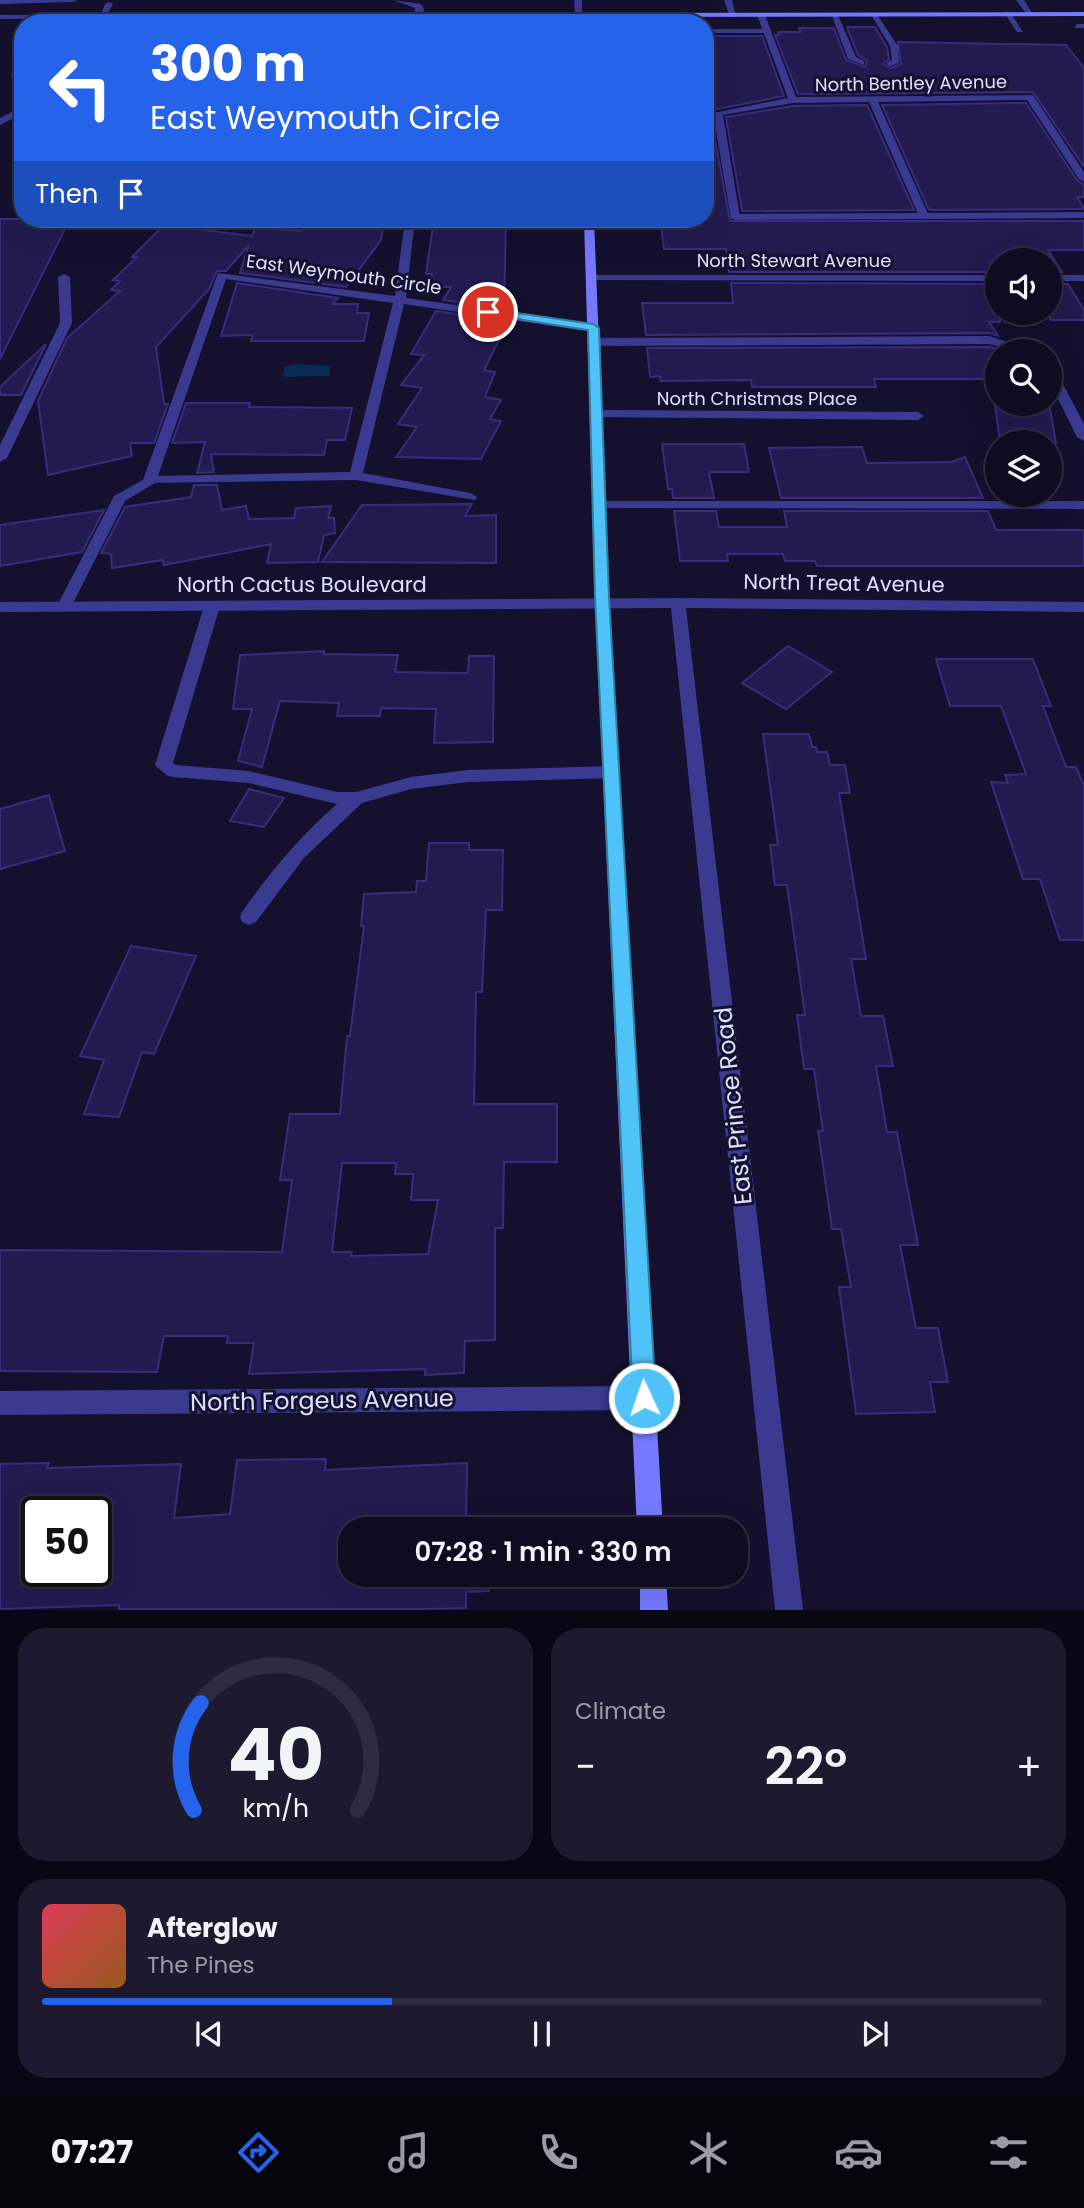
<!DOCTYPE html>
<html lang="en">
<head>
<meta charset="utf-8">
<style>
  :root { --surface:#0f0c22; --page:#1d1a2f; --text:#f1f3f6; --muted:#9b9ba5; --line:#2f2c40; --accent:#2563eb }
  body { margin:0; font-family:Poppins,sans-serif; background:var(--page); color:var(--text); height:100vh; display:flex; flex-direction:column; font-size:26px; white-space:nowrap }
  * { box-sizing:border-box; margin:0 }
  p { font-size:23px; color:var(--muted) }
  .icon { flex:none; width:38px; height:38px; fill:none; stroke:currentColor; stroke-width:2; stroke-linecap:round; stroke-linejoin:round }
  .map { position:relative; height:1610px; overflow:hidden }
  .drawer { display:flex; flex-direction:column; gap:18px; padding:18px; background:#080713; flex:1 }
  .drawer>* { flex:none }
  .guide { position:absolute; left:14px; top:14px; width:700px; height:214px; border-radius:28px; box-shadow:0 7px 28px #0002,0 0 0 2px var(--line); background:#2563eb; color:#fff; overflow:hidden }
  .buttons { position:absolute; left:985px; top:248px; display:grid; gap:14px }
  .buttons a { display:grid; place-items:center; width:77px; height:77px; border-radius:50%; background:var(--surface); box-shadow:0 7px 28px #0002,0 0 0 2px var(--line); font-size:35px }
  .speed { position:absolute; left:21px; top:1496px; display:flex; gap:14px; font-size:35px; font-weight:700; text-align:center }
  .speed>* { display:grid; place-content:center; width:91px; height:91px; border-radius:50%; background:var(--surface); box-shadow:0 7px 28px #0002,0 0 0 2px var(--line); line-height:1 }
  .speed .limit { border:4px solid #111; border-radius:10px; background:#fff; color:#111 }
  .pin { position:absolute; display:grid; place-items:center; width:60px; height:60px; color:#fff; margin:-30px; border:4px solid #fff; border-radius:50%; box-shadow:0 2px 7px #0007 }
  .me { position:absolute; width:77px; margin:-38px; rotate:357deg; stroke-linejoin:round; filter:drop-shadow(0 0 5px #0008) }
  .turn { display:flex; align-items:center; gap:24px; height:147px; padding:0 21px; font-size:32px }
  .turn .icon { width:91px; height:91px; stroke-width:2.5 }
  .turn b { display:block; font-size:49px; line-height:60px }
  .then { display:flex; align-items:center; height:66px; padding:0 21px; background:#0003; gap:14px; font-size:26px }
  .big { font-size:52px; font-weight:600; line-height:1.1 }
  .drawer .card { flex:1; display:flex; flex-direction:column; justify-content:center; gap:10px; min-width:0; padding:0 24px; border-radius:28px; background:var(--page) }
  .drawer .dial { align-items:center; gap:0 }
  .dial svg { height:182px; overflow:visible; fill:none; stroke:var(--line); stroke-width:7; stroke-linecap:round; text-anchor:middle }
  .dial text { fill:var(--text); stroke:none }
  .song { display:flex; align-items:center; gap:21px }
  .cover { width:84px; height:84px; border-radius:10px; background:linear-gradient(135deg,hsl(350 70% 55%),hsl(30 70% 35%)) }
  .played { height:7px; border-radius:4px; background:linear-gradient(90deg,var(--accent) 35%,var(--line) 35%) }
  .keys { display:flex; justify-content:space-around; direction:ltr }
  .heat { display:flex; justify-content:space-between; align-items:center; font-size:38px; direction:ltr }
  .drawer .tiles { flex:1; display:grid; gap:18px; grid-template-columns:1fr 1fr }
  .card:last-child { grid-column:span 2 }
  .trip { position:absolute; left:338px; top:1517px; width:410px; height:70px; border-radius:28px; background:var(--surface); box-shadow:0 7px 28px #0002,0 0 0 2px var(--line); font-weight:600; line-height:70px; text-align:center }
  .menu { display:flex; height:112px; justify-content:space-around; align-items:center; background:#06050e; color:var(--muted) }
  .menu .icon { width:49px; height:49px }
  .menu .selected { color:var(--accent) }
  .menu b { font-size:32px; color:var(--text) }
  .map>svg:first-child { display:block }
  .water { fill:#0a2954 }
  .building { fill:#231b50; stroke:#382c7e; stroke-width:2; fill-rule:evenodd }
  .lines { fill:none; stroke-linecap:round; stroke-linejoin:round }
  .service { fill:#393a90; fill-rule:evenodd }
  .minor { fill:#393a90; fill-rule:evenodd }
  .secondary { fill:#7579ff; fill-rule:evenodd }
  .route { fill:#4fc3f7; stroke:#337fa1; stroke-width:2 }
  .labels { text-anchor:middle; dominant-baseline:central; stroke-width:6; stroke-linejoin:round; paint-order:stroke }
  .far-street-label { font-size:18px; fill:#e0deff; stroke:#14102e }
  .street-label { font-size:21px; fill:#e0deff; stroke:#14102e }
  .near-street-label { font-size:24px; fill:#e0deff; stroke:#14102e }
</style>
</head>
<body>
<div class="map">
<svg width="1084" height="1610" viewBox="0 0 1084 1610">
  <rect width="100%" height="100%" fill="#14102e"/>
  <path class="water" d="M300 364 330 366V376L282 377 285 366Z"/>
  <g class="building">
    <path d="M847 27H875L887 47 889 59 883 64 891 68 901 64 898 42 1066 45 1084 68V167L1033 92 798 94 775 35H779L778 32H800L799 28H834L846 60 865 67 867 61 858 55Z"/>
    <path d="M705 36H762L784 96 718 109 705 107Z"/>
    <path d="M1026 103 1077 180 1084 185V197H1077L1084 209 929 210 882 105Z"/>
    <path d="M867 105 914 210 742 211 726 117 793 106Z"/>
    <path d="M711 118 730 221H1084V250H1048L1062 272H1050V254L998 255V272H729L726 249H664L660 219H705V119Z"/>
    <path d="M0 219H70L0 359Z"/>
    <path d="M304 219H385L381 240 346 287 240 273 249 245 226 271H217L209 289 156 347 164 404H168L154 443H130L132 456 48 475 38 401 67 338 120 291 111 290 120 281 113 280 137 257H132L164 225 252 236 255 228 301 231Z"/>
    <path d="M434 219H506L504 309 443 300 451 287H430L432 274H426Z"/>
    <path d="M237 283 338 298 333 304H358L357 313H369L364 341H251L253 335 221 336Z"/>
    <path d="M731 283 998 284 1000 322H989L998 336 989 333 646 335 642 303H733Z"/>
    <path d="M1050 284H1068L1084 310V320H1050Z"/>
    <path d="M436 311 504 321 503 332 484 370 495 372 485 397 501 400 490 419 501 421 481 459 396 457 417 427 398 424 422 388 401 385 424 355 411 354Z"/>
    <path d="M46 344 21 395H0V387Z"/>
    <path d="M989 347 998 349V379H874L876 387H752L751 380 661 381 660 376 650 377 647 348Z"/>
    <path d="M186 403H250L249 407 352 408 345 440H327L324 455 211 454 214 472 197 473 205 442 172 443Z"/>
    <path d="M995 404H1049L1056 443H1000Z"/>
    <path d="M662 444H744L749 472H709L714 498H673L672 489H668Z"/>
    <path d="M862 447 867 463 952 462 965 457 983 498H781L769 448Z"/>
    <path d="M194 485H217L222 510 246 506 249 519 294 518 296 508 331 506 328 518H334L335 533 324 535 318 562 267 563 271 544 164 565 163 560 112 568 111 554 101 553 125 507 191 497Z"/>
    <path d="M472 504 465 516 496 515V563L322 562 362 505Z"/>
    <path d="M104 510 82 552 0 566V525Z"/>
    <path d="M674 511H716L719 527H787L784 511H988L996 530H1084V566H817L815 561H785L783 554H727L728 561H680Z"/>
    <path d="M788 646 832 672 786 709 742 683Z"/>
    <path d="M324 651V654L398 655 395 672 468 673 469 656H494L493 742 434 743 436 709 381 708 380 716H337L339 703 280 701 262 767 238 761 252 709H233L240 655Z"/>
    <path d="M936 659H1033L1051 706H1043L1066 767H1076L1084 786V940H1060L1040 879H1023L991 782 1008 783 1005 775 1026 774 1001 706H950Z"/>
    <path d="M763 734H809L812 747H816L817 752H827L830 765H845L850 793H839L866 959H851L861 1016H883L893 1066H876L887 1132H897L918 1245H900L916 1328H938L948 1382H930L935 1412 856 1414 839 1287H851L841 1229H832L818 1131H823L814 1069H804L797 1015H805L787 885H775L770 845H778Z"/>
    <path d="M249 789 284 798 264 827 230 821Z"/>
    <path d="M49 795 65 851 0 869V809Z"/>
    <path d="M429 843H469V850H503L502 910H486L482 992H476L474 1104H557V1162H504L503 1228H495V1340L465 1341 464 1373 425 1375V1369L249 1374 254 1343H227L228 1336H164L157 1372 0 1371V1250L282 1252 292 1180H280L290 1114H340L347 1036H350L364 926H361L364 894 416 892 417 881H426ZM342 1163H396L395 1174H413L411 1200H438L428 1254 351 1256 352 1252H332Z"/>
    <path d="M131 946 196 956 154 1054 142 1052 119 1117 84 1114 104 1060 80 1056Z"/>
    <path d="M326 1459 325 1470 467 1463 466 1522H488V1530H350V1575H489V1591L466 1592V1608L425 1609H119V1605L0 1609V1464L49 1463 47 1468 181 1464 174 1518 230 1514 237 1460ZM37 1512H96V1572H37Z"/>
  </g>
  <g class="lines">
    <g class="service">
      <path d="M393 0 421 4 424 9 422 23H414L415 8Z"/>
      <path d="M724 0H732L736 17H730Z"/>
      <path d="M109 2 113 4 106 17 99 19 105 4Z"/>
      <path d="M1004 12H1010L1023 32H1017Z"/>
      <path d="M831 13 838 15 856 57 864 61V65L848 59Z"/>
      <path d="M870 13H876L898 46 899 63 890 66 886 63 892 60 890 46Z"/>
      <path d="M705 29H766L770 31 766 33H705Z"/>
      <path d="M705 110 723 113 705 116Z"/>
      <path d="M1084 212V218L735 220 730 217 735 214Z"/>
      <path d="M64 274 70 277 72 323 7 458 0 462V445L60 323 58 277Z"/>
      <path d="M989 336 1038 352H1018L989 344 594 346 588 342 594 338Z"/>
      <path d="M1050 367 1056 371 1084 424V441L1077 437 1050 383Z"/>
      <path d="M150 476 157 480 155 483 125 501 70 609H60L57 606 114 496Z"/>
      <path d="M600 501H1084V509L595 508V502Z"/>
      <path d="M212 601 220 606 173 763 176 765 249 771 337 792H356L411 777 468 770 612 766 621 772 612 778 468 782 411 789 362 803 304 858 256 922 249 925 242 922 240 917 242 912C270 872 300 836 337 804L249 783 172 777 166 775 155 765 204 606Z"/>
    </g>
    <g class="minor">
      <path d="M0 0H77L73 2 0 4Z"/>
      <path d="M574 0H582V17L0 19V15L575 13Z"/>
      <path d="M1016 0H1024L1034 16H1028Z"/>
      <path d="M761 13 765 15 796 97 1033 95 1084 172V182L1079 179 1027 100 878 102 929 216 920 218 869 102 793 103 723 115 740 217 731 219 713 113 788 98 757 15Z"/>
      <path d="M1077 24H1084V28H1074Z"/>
      <path d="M23 61V70L19 74 23 90 13 83 11 74Z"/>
      <path d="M23 106V113L0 125V118Z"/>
      <path d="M405 219H415L406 298 593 324 599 328 593 332 404 304 363 473 470 493 477 497 475 500 356 480 145 483 143 480 218 273 395 296ZM226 279 393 303 350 472 158 476Z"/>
      <path d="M591 275H998V281L587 280V276Z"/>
      <rect x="1050" y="275" width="34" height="6"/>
      <path d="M597 410 918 412 924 416 918 420 592 417V411Z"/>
      <path d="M678 598 1084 602V612L686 608 803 1610H775L671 608 0 612V602Z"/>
      <path d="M644 1386 653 1389 656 1398 653 1407 644 1410 0 1415V1391Z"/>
    </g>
    <g class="secondary">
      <path d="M1084 12V16L583 17 584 23H576L575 15 579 13Z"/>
      <path d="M584 219H594L609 597 663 1530H637L595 597Z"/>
      <path d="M640 1575H666L668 1610H640Z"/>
    </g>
  </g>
  <path class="route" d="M488 309 593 324 599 328 609 597 656 1398 652 1406 644 1409 636 1406 633 1398 595 597 588 330 485 314V310Z"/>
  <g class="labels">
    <g class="far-street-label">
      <text transform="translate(911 83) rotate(-1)">North Bentley Avenue</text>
      <text x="794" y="260">North Stewart Avenue</text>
      <text transform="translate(344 274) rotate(8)">East Weymouth Circle</text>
      <text x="757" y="398">North Christmas Place</text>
    </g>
    <g class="street-label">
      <text transform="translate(844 583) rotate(1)">North Treat Avenue</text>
      <text x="302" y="584">North Cactus Boulevard</text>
    </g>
    <g class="near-street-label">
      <text transform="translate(733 1106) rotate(-96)">East Prince Road</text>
      <text transform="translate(322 1400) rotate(-1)">North Forgeus Avenue</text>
    </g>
  </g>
</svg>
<div class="buttons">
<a><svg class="icon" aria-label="sound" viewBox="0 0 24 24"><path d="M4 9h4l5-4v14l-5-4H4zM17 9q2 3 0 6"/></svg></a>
<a><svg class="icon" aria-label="search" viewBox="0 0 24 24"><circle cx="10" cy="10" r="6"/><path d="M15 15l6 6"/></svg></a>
<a><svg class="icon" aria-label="layers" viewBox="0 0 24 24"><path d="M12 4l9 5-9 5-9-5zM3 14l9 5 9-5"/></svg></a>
</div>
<div class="speed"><div class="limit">50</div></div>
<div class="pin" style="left:488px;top:312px;background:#d93025"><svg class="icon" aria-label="arrive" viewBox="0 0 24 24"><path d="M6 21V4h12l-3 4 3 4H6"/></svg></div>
<svg class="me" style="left:644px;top:1398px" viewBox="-20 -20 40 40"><circle r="17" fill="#4fc3f7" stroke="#fff" stroke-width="3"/><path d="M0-11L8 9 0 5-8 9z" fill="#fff"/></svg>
<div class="trip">07:28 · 1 min · 330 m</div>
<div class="guide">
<div class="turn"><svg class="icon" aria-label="left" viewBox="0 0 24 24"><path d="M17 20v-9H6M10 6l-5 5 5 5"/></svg><div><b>300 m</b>East Weymouth Circle</div></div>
<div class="then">Then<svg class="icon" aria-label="arrive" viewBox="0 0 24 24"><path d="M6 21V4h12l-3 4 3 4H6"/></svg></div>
</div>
</div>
<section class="drawer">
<div class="tiles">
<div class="card dial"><svg viewBox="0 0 100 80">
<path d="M14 69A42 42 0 1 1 86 69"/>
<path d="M14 69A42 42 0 0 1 17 22" stroke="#2563eb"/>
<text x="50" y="56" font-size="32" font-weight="700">40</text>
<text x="50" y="72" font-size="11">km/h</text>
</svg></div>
<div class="card"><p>Climate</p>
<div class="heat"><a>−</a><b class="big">22°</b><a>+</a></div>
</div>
<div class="card">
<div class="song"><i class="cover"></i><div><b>Afterglow</b><p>The Pines</p></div></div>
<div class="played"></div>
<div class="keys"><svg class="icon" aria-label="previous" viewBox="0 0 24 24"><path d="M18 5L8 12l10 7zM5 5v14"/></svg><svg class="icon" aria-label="pause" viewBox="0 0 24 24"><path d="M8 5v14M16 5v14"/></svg><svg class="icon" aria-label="next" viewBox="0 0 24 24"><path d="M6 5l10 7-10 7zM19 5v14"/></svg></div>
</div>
</div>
</section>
<nav class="menu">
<b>07:27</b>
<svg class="icon selected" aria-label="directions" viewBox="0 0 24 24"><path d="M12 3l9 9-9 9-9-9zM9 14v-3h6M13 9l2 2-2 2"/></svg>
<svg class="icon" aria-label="music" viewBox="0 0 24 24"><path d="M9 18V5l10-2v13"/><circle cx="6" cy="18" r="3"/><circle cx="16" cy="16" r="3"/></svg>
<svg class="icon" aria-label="phone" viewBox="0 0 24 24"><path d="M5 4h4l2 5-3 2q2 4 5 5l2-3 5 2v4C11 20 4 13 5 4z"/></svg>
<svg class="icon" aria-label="climate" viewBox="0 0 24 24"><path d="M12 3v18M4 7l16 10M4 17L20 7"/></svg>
<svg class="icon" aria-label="car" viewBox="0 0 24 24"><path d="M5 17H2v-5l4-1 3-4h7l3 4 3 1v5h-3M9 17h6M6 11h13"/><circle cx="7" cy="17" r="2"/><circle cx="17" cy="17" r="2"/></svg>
<svg class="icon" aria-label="filters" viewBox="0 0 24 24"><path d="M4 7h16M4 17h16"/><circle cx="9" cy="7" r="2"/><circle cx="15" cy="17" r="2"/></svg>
</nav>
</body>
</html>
